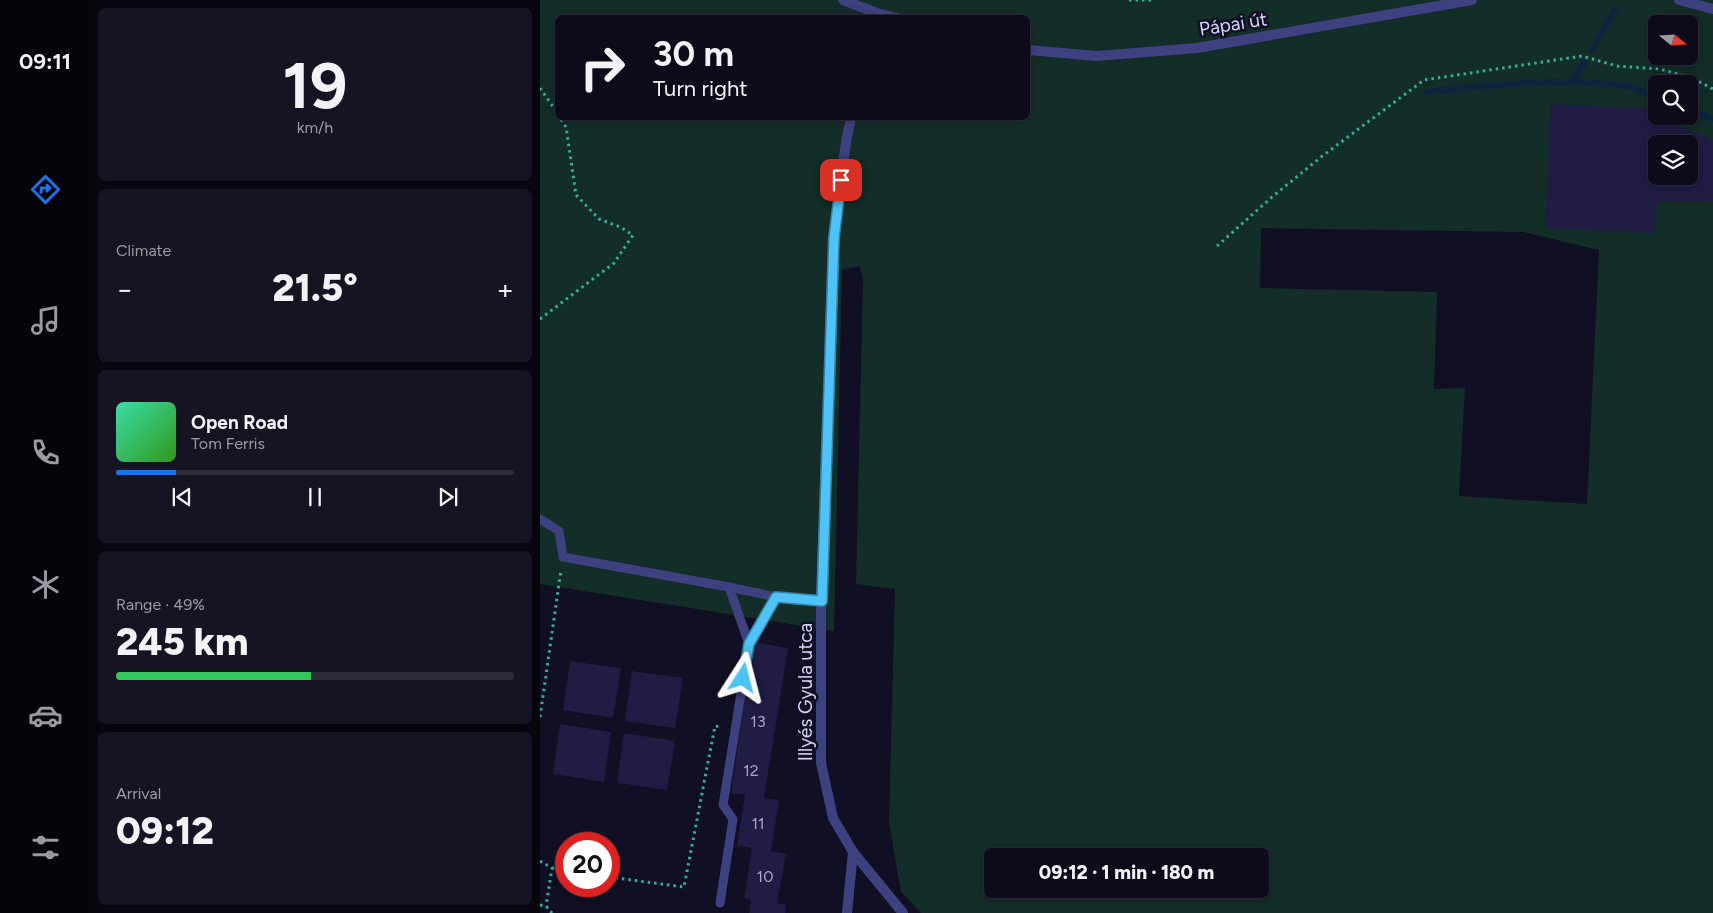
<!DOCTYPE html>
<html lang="en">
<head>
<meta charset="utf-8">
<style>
  :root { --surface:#0d0b1a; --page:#161423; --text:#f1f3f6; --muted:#9a9ba2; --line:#2d2b39; --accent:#1a73e8 }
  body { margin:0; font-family:Figtree,sans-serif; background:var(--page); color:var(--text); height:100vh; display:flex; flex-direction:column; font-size:19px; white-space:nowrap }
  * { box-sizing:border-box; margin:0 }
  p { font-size:16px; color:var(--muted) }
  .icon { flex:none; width:28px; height:28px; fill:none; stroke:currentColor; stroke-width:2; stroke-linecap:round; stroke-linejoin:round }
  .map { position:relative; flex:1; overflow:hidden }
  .details { display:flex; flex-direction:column; gap:8px; padding:8px; background:#07060e; width:450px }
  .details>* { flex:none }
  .banner { position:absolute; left:15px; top:15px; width:475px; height:105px; border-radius:8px; box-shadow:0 2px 12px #0003,0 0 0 1px var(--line); background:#0d0b1a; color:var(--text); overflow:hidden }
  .needle { width:32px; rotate:108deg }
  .tools { position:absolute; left:1108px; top:15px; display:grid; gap:10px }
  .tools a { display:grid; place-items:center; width:50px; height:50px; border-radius:8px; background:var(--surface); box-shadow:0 2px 12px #0003,0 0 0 1px var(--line); font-size:25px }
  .speed { position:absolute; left:15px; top:832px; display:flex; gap:10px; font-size:25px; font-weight:700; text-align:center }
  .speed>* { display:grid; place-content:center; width:65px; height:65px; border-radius:50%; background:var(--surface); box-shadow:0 2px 12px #0003,0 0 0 1px var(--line); line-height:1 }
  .speed .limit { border:8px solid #d22; background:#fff; color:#111 }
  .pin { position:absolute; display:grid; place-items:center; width:42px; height:42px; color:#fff; margin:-21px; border-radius:10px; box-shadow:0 2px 8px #0006 }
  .me { position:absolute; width:55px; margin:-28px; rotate:9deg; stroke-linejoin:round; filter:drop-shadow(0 0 4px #0008) }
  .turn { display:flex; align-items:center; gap:18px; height:105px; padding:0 15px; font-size:22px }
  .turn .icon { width:65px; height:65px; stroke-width:2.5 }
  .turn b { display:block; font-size:35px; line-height:42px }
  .big { font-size:38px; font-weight:800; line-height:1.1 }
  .details .tile { flex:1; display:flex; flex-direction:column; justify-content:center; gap:8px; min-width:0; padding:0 18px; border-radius:8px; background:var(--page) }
  .details .dial { align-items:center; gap:0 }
  .dial b { font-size:65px; line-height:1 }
  .song { display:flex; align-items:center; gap:15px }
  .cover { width:60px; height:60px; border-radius:8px; background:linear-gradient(135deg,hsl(160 70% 55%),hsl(110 70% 35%)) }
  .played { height:5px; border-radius:2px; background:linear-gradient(90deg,var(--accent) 15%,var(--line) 15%) }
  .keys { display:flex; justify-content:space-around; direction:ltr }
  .heat { display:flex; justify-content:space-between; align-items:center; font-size:28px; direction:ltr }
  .charge { height:8px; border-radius:4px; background:linear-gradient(90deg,#34c759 49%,var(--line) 0) }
  .trip { position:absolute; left:444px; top:848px; width:285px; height:50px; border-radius:8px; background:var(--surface); box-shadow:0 2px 12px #0003,0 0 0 1px var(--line); font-weight:800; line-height:50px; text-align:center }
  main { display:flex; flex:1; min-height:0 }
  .menu { display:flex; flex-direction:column; width:90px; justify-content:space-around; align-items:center; background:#05040a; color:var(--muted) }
  .menu .icon { width:35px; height:35px }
  .menu .selected { color:var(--accent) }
  .menu b { font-size:22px; color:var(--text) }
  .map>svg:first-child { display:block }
  .green { fill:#132d29; fill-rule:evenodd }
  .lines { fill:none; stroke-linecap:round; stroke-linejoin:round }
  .stream { stroke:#0d243f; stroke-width:6 }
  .building { fill:#201c43; fill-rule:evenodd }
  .path { stroke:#35af9b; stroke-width:3; stroke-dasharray:2.5 4; stroke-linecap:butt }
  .lane { stroke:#3d417f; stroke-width:9 }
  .street { stroke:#3d417f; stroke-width:10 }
  .route-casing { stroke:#337fa1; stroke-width:12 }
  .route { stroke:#4fc3f7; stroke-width:9 }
  .labels { text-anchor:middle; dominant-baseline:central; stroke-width:5; stroke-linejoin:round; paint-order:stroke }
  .number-label { font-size:16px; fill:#a7a6ce }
  .street-label { font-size:19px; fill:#d4d4fd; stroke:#110f23 }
</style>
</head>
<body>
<main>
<nav class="menu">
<b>09:11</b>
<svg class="icon selected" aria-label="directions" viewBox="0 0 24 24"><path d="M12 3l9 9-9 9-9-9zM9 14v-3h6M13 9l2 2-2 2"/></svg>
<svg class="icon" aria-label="music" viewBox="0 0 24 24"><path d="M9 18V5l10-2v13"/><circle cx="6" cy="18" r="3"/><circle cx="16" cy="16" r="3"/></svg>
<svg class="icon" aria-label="phone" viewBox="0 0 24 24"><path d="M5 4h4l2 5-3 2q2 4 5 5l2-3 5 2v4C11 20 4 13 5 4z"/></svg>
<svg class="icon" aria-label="climate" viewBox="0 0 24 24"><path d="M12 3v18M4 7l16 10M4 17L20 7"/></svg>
<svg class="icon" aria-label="car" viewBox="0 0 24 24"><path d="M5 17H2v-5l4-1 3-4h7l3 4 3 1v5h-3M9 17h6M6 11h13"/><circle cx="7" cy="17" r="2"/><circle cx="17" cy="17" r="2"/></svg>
<svg class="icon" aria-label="filters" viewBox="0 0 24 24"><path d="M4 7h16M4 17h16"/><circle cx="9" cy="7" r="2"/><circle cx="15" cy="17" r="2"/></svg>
</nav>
<section class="details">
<div class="tile dial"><b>19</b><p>km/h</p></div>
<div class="tile"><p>Climate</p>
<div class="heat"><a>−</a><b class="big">21.5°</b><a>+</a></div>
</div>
<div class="tile">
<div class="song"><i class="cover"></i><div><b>Open Road</b><p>Tom Ferris</p></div></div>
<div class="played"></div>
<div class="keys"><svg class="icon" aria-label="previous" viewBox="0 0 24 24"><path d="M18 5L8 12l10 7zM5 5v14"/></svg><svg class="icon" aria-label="pause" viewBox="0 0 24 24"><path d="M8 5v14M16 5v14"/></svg><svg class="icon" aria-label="next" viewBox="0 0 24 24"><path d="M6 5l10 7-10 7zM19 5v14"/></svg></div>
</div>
<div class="tile"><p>Range · 49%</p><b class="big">245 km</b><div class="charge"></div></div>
<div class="tile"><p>Arrival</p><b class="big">09:12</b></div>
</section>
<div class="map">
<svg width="1173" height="913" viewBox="0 0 1173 913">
  <rect width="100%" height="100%" fill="#110f23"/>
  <path class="green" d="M0 0H1173V913H381L361 892 349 822 355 589 316 584 323 279 320 266 302 270 294 631 0 584ZM18 18H488V118H18ZM1116 24H1149V56H1116ZM1116 84H1149V116H1116ZM1116 144H1149V176H1116ZM721 228 983 232 1059 250 1047 504 919 496 925 388 894 389 897 292 720 288ZM452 856H720V889H452Z"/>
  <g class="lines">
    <g class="stream">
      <path d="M1052 50 1075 9"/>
      <path d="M1031 83 1044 63"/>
      <path d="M887 92C953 85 1021 77 1087 86 1097 88 1107 94 1116 97"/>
      <path d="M1149 110 1173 119"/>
    </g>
  </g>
  <g class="building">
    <path d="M1011 104 1116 109V116H1119V119L1173 140V201L1117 202 1114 233 1005 228ZM1116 144H1149V176H1116Z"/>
    <path d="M213 642 248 648 224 798 239 800 231 851 246 854 237 903 246 905 245 913H209L211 900 204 898 212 848 197 846 205 795 191 793Z"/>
    <path d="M30 661 81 668 73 718 23 710Z"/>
    <path d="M92 671 143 678 135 728 85 721Z"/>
    <path d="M20 724 71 732 64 782 13 774Z"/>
    <path d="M84 733 135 741 127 790 77 783Z"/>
  </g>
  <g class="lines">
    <g class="path">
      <path d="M589 0H615"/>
      <path d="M0 88 18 114"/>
      <path d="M677 246 732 197 781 157 884 80 1042 56 1077 66 1120 69 1152 78 1173 89"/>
      <path d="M0 319 74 263 93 235 80 227 59 219 36 195 26 127 20 118"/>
      <path d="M0 717 21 570"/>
      <path d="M0 861 12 868 6 906"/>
      <path d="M12 868 26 871"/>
      <path d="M69 877 144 887 175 726 181 727"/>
      <path d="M0 905 6 906 12 913"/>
    </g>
    <g class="lane">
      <path d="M0 519 19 531 23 557 189 587 236 597 281 601"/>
      <path d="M189 587 209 644"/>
      <path d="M180 903 193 819 183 805 209 644 236 597"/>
    </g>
    <g class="street">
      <path d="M303 0 337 13 357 18"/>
      <path d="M1139 0 1173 9"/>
      <path d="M488 50 557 56 657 48 932 0"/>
      <path d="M311 118 306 142 293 238 281 601V763L293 818 313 852 363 913"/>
      <path d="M307 913 313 852"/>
    </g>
  </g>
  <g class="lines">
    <defs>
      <path id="route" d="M203 678 209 644 236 597 282 601 294 238 301 180"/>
    </defs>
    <use href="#route" class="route-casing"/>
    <use href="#route" class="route"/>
  </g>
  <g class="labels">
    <g class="number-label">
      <text x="218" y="721">13</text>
      <text x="211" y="770">12</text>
      <text x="218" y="823">11</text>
      <text x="225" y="876">10</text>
    </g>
    <g class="street-label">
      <text transform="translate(693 24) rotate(-9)">Pápai út</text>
      <text transform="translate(265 692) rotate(-90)">Illyés Gyula utca</text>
    </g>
  </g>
</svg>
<div class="tools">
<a><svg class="needle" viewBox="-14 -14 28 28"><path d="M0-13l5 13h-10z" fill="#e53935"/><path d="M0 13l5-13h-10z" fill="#9a9ba2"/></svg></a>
<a><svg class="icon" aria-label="search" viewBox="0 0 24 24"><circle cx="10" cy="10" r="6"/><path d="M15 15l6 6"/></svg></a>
<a><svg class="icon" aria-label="layers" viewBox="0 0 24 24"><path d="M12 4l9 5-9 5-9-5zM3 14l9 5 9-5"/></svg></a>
</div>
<div class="speed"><div class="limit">20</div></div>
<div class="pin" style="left:301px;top:180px;background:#d93025"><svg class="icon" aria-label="arrive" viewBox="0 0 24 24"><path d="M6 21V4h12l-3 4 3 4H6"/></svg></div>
<svg class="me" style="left:203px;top:678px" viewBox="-20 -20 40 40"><path d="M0-17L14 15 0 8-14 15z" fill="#4fc3f7" stroke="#fff" stroke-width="4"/></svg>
<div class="trip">09:12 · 1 min · 180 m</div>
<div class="banner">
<div class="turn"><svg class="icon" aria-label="right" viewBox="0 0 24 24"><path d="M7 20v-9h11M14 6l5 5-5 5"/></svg><div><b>30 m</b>Turn right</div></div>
</div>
</div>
</main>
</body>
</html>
